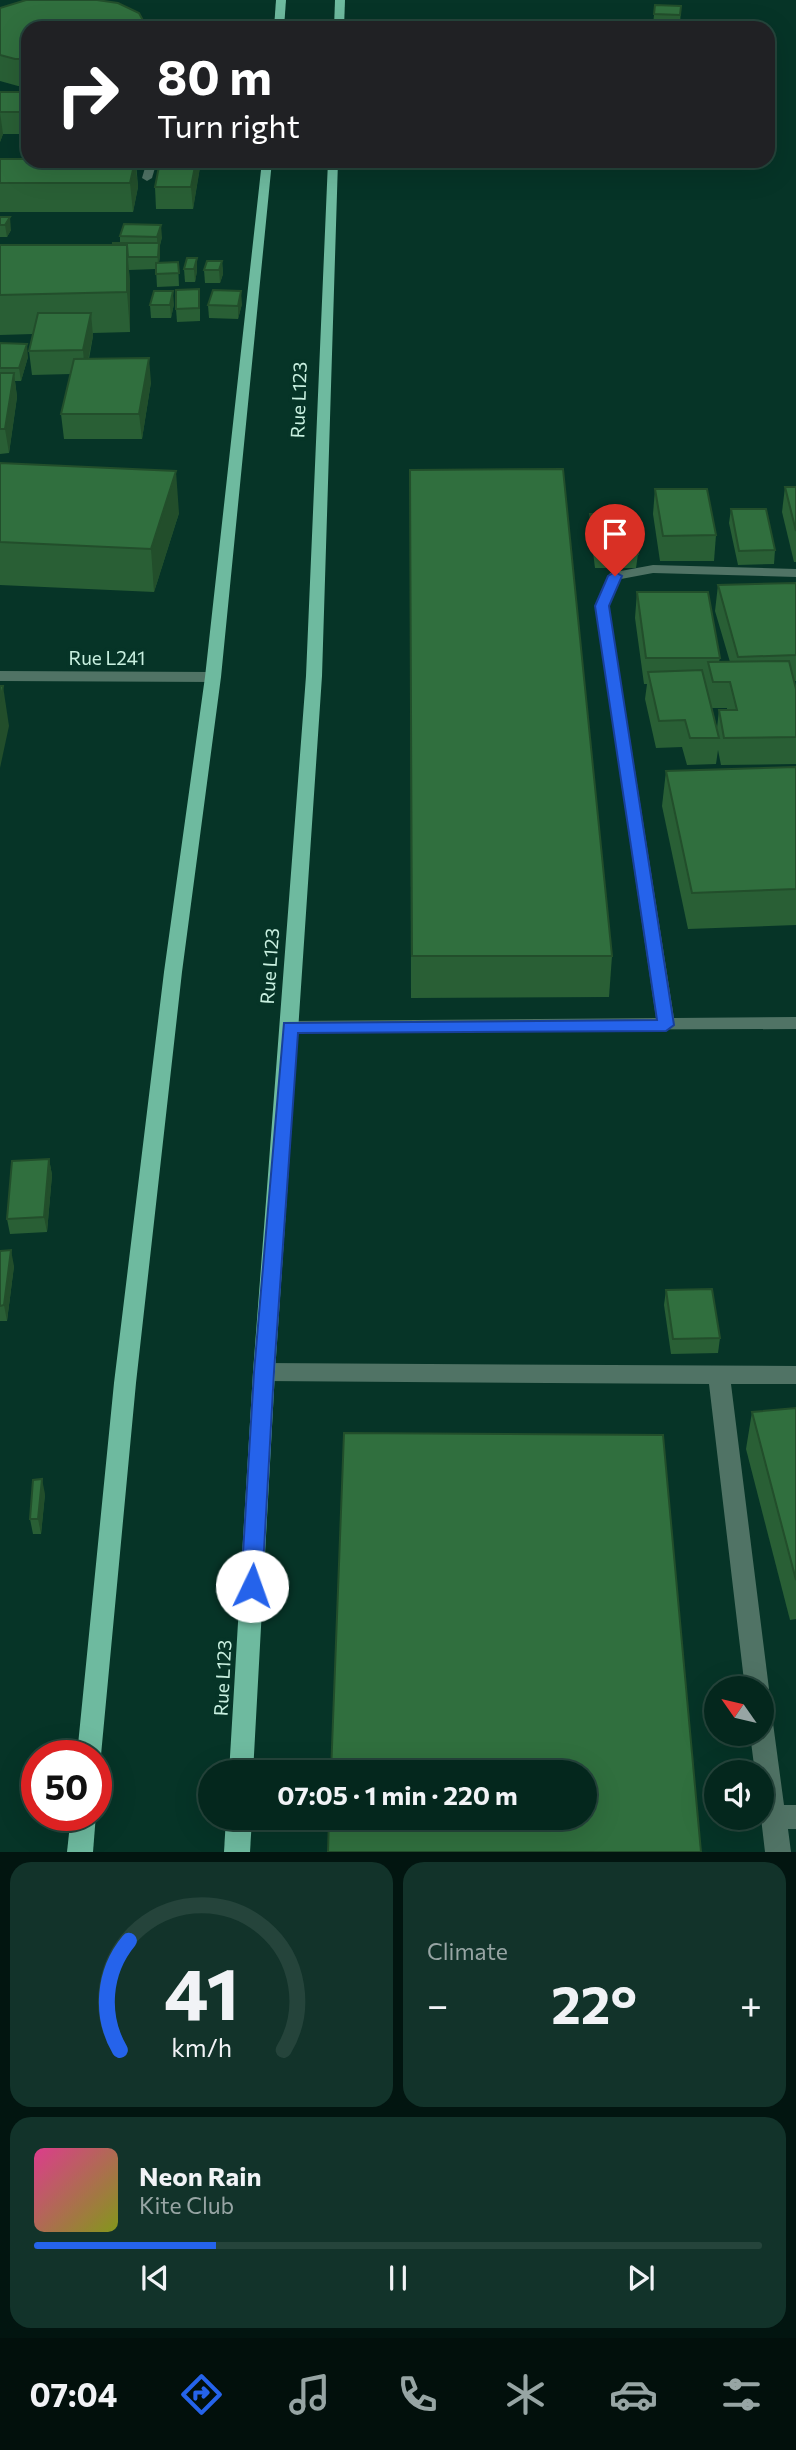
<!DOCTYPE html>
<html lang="en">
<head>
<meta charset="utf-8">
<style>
  :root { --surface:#04271d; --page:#12332a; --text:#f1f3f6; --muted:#97a5a4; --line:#25443b; --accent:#2563eb }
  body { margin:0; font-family:Commissioner,sans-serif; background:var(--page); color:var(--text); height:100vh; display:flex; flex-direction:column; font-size:26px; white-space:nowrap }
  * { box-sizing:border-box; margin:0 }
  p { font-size:23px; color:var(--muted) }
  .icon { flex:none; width:38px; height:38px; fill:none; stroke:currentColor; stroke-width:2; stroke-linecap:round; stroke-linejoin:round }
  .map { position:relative; height:1852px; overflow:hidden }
  .panel { display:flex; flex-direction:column; gap:10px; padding:10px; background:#021510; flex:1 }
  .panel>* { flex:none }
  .guide { position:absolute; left:21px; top:21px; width:754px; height:147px; border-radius:21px; box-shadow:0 7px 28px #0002,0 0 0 2px var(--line); background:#202124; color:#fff; overflow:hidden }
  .needle { width:46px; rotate:304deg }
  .buttons { position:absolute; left:704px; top:1676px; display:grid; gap:14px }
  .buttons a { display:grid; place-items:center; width:70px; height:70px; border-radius:50%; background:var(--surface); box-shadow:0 7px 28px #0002,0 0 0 2px var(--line); font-size:35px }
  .speed { position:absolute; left:21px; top:1740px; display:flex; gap:14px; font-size:35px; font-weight:700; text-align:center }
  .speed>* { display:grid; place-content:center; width:91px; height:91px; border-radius:50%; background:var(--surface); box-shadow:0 7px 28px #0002,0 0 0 2px var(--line); line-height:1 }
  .speed .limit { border:10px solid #d22; background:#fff; color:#111 }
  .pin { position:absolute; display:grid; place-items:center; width:60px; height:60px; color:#fff; margin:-72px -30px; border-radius:50% 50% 50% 0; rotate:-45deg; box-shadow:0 0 7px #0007 }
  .pin .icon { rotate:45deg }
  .me { position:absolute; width:77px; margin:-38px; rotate:3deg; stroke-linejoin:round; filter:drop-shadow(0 0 5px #0008) }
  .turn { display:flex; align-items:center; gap:24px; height:147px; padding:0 21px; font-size:32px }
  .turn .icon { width:91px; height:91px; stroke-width:2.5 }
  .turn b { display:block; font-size:49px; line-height:60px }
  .big { font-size:52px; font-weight:700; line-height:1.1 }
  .panel .card { flex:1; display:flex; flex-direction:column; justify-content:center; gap:10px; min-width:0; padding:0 24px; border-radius:21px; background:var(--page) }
  .panel .dial { align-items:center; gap:0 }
  .dial svg { height:182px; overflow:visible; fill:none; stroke:var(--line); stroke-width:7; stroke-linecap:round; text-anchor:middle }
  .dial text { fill:var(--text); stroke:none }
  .song { display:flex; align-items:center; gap:21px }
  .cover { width:84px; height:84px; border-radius:10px; background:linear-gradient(135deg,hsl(330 70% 55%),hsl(70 70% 35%)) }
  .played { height:7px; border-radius:4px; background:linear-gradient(90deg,var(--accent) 25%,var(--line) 25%) }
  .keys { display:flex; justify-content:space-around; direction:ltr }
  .heat { display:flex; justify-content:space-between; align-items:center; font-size:38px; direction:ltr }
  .panel .tiles { flex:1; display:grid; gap:10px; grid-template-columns:1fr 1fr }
  .card:last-child { grid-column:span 2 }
  .trip { position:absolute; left:198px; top:1760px; width:399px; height:70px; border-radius:35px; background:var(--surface); box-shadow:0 7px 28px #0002,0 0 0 2px var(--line); font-weight:700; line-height:70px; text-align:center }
  .tabs { display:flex; height:112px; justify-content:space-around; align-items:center; background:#02100c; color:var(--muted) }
  .tabs .icon { width:49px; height:49px }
  .tabs .current { color:var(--accent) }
  .tabs b { font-size:32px; color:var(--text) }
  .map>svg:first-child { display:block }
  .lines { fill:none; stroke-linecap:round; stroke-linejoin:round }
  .minor { fill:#507365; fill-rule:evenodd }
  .major { fill:#6eba9f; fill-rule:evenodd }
  .wall { fill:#295f35; fill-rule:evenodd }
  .shaded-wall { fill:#224e2b }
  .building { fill:#306f3e; stroke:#224e2b; stroke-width:2 }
  .route { fill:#2563eb; stroke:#184099; stroke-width:2 }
  .labels { text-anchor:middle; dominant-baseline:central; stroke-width:7; stroke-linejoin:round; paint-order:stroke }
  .street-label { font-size:19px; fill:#c9f0e0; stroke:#063427 }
</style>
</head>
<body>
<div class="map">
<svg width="796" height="1852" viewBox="0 0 796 1852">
  <rect width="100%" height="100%" fill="#063427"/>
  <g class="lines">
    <g class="minor">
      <path d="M147 161H157L152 178 147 181 142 178Z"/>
      <path d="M653 565 796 569V577L653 573 621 579 609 606 674 1018 796 1017V1029L283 1031 281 1027 283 1023 290 1021 656 1018 595 606 610 573Z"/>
      <path d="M0 671 213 672 221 677 213 682 0 681Z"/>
      <path d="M264 1363 796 1366V1384H731L769 1689 766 1697 761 1698V1689H745L709 1384 264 1381 256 1378 253 1372 256 1366Z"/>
      <path d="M761 1712 770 1715 773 1723 784 1805H796V1829H788L791 1852H765L761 1818V1773H755L750 1734H761Z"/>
    </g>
    <g class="major">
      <path d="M276 0H286L284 28H274Z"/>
      <path d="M335 0H345L344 28H334Z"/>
      <path d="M262 161H272L221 677 182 972 136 1383 101 1755 96 1764V1755H77L114 1383 164 972 205 677Z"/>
      <path d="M328 161H338L322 676 275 1372 253 1773H229L253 1372 306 676Z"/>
      <path d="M71 1815 96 1814 93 1852H67Z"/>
      <path d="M226 1818H252L250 1852H224Z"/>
    </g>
  </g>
  <g class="wall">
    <path d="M655 5 681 6 680 26 653 25Z"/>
    <path d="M0 8 28 28V86H18L0 81Z"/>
    <path d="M0 92H28V122L24 134H3L0 142Z"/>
    <path d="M0 159 136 161 138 187 133 212H0Z"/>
    <path d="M201 161 193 209H156L155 187Z"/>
    <path d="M0 217 11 230 7 237H0Z"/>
    <path d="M120 236 162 237 160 245V255L159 263 178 262 179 286 157 287 156 269 129 270 130 284V332L93 333V336L89 359 151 382 142 439H64L61 414 71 374 32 375 29 351 33 334 0 335V245H113L120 243Z"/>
    <path d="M197 258V271L195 282H185L184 269Z"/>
    <path d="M222 261 223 274 220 283H205L204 270Z"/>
    <path d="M200 302V321L177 322 176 309Z"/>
    <path d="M174 304 171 318H151L150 305Z"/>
    <path d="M242 304 238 319 209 318 208 305Z"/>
    <path d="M0 343 28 357 21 381H15L17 397 9 453 0 454Z"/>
    <path d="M0 463 179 513 154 592 0 585Z"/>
    <path d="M410 470 612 956 609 997 411 998Z"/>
    <path d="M785 487H796V562H794L782 512Z"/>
    <path d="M655 489 716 535 714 561H660L653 514Z"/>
    <path d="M731 509 775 550 774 564 738 565 729 523Z"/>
    <path d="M590 514 638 554 636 568H595L590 528Z"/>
    <path d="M796 583V681H794L796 689V764L721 765 718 750 716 764 687 765 682 747 656 748 645 699 647 684H644L635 618 637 592 720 658 719 662H730L715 611 718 585ZM712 708H727V710H719L717 728Z"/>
    <path d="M796 767V925L688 929 662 806 666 771Z"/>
    <path d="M49 1159 52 1175 47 1232 10 1234 7 1219Z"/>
    <path d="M0 1251 14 1266 7 1321H0Z"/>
    <path d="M666 1290 720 1338 718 1353 671 1354 664 1305Z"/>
    <path d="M796 1408V1619L790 1620 746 1449 752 1412Z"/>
    <path d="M45 1494 41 1534H33L30 1519Z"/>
  </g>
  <g class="shaded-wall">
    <path d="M28 94V122L24 134 22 112Z"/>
    <path d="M0 112 3 134 0 142Z"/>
    <path d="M135 161 138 187 133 212 130 183Z"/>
    <path d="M196 161H201L193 209 191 187Z"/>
    <path d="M10 217 11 230 7 237 5 225Z"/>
    <path d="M161 225 162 237 160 245V255L158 269 157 237Z"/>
    <path d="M127 245 130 284V332L127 292Z"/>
    <path d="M197 258V271L195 282 194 269Z"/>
    <path d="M222 261 223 274 220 283 219 270Z"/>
    <path d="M173 291 174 304 171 318 170 305Z"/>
    <path d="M241 291 242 304 238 319V306Z"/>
    <path d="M91 313 93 336 85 374 83 350Z"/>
    <path d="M27 344 28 357 21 381 19 368Z"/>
    <path d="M149 358 151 382 142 439 139 414Z"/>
    <path d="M14 373 17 397 9 453 5 429Z"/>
    <path d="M176 471 179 513 154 592 151 549Z"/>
    <path d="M3 686 9 726 0 768V702Z"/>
    <path d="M49 1159 52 1175 47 1232 44 1217Z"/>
    <path d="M11 1250 14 1266 7 1321 4 1305Z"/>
    <path d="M42 1479 45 1494 41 1534 38 1519Z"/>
  </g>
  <g class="building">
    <path d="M26 0H97L118 3 139 13 146 26 145 28H28V59H15L0 55V8Z"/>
    <path d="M655 5 681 6 680 15 654 14Z"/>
    <path d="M715 24 717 28H694L693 25Z"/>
    <path d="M0 92H28L22 112H0V113Z"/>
    <path d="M0 159H28V161H135L130 183H0Z"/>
    <path d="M160 161H196L191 187H155Z"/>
    <path d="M0 217H10L5 225H0Z"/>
    <path d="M124 224 161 225 157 237 120 236Z"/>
    <path d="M113 243H159L158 257H128L127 245H113Z"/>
    <path d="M0 245H127V292L0 295Z"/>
    <path d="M187 258H197L194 269H184Z"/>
    <path d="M207 261H222L219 270H204Z"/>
    <path d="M178 262 179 273 156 274V263Z"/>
    <path d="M199 289V308L176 309V290Z"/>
    <path d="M213 290 241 291 238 306 208 305Z"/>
    <path d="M154 291H173L170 305H150Z"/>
    <path d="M38 313H91L83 350 29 351Z"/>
    <path d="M0 343 27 344 19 368H0Z"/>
    <path d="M149 358 139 414H61L74 359Z"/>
    <path d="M0 373H14L5 429H0Z"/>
    <path d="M0 463 176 471 151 549 0 542Z"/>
    <path d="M563 469 612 956H412L410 470Z"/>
    <path d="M785 487H796V531Z"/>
    <path d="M655 489H707L716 535 663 536Z"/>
    <path d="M731 509H766L775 550 739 551Z"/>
    <path d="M590 514H632L638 554H596Z"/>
    <path d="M796 583V655L738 657 718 585Z"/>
    <path d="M637 592H708L720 658H646Z"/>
    <path d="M789 661 796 689V737L724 738 719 710H737L730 682H713L708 662Z"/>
    <path d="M702 670 719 738H690L685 720 659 721 648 672Z"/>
    <path d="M0 686H3L0 702Z"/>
    <path d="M796 767V889L692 893 666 771Z"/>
    <path d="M49 1159 44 1217 7 1219 12 1161Z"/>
    <path d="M11 1250 4 1305 0 1306V1251Z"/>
    <path d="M712 1289 720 1338 673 1339 666 1290Z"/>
    <path d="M796 1408V1580L752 1412Z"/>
    <path d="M344 1433 663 1435 701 1852H328L329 1818H584V1773H331Z"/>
    <path d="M42 1479 38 1519H30L33 1480Z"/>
  </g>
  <path class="route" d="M615 572 622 576 609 606 674 1025 666 1031 298 1033 274 1372 262 1586 259 1592 252 1595 244 1592 241 1586 254 1372 284 1023 657 1020 595 606 608 576Z"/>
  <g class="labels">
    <g class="street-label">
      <text transform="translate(298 400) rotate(-88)">Rue L123</text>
      <text x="107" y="657">Rue L241</text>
      <text transform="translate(269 966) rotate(-86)">Rue L123</text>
      <text transform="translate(222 1678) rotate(-87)">Rue L123</text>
    </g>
  </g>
</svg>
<div class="buttons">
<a><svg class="needle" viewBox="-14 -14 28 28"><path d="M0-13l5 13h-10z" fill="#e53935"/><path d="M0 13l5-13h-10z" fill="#97a5a4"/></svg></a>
<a><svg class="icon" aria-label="sound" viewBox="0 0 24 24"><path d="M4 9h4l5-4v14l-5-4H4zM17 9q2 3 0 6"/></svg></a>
</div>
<div class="speed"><div class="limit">50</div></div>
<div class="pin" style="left:615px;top:576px;background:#d93025"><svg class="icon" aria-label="arrive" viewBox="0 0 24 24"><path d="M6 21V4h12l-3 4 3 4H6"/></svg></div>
<svg class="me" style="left:252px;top:1586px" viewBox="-20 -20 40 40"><circle r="19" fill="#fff"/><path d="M0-13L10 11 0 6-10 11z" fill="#2563eb"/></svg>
<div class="trip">07:05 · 1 min · 220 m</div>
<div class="guide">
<div class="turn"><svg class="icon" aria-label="right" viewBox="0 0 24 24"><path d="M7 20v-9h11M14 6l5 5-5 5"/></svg><div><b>80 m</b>Turn right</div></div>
</div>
</div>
<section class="panel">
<div class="tiles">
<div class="card dial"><svg viewBox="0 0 100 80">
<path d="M14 69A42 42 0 1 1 86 69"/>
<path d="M14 69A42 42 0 0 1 18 21" stroke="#2563eb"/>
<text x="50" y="56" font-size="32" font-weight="700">41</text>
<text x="50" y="72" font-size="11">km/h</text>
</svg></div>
<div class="card"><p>Climate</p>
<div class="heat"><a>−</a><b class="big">22°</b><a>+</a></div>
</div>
<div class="card">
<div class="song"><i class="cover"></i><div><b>Neon Rain</b><p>Kite Club</p></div></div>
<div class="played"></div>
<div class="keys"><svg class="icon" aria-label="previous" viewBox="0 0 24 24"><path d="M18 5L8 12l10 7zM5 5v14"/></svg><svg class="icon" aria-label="pause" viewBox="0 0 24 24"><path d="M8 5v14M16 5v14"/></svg><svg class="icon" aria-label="next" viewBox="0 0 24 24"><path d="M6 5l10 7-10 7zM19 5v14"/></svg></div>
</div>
</div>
</section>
<nav class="tabs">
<b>07:04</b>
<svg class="icon current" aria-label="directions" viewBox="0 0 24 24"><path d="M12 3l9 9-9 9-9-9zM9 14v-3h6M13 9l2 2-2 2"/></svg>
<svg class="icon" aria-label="music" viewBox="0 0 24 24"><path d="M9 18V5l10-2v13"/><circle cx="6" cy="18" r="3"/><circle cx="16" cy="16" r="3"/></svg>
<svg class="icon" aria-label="phone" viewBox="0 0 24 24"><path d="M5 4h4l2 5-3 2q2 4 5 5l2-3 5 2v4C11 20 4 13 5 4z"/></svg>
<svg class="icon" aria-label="climate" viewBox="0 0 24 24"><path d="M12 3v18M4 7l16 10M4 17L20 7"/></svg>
<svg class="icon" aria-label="car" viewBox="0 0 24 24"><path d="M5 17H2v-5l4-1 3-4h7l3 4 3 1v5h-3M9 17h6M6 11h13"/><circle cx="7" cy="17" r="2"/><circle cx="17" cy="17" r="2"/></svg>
<svg class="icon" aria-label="filters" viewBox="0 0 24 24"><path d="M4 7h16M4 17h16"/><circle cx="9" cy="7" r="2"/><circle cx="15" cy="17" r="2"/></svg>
</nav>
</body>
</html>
